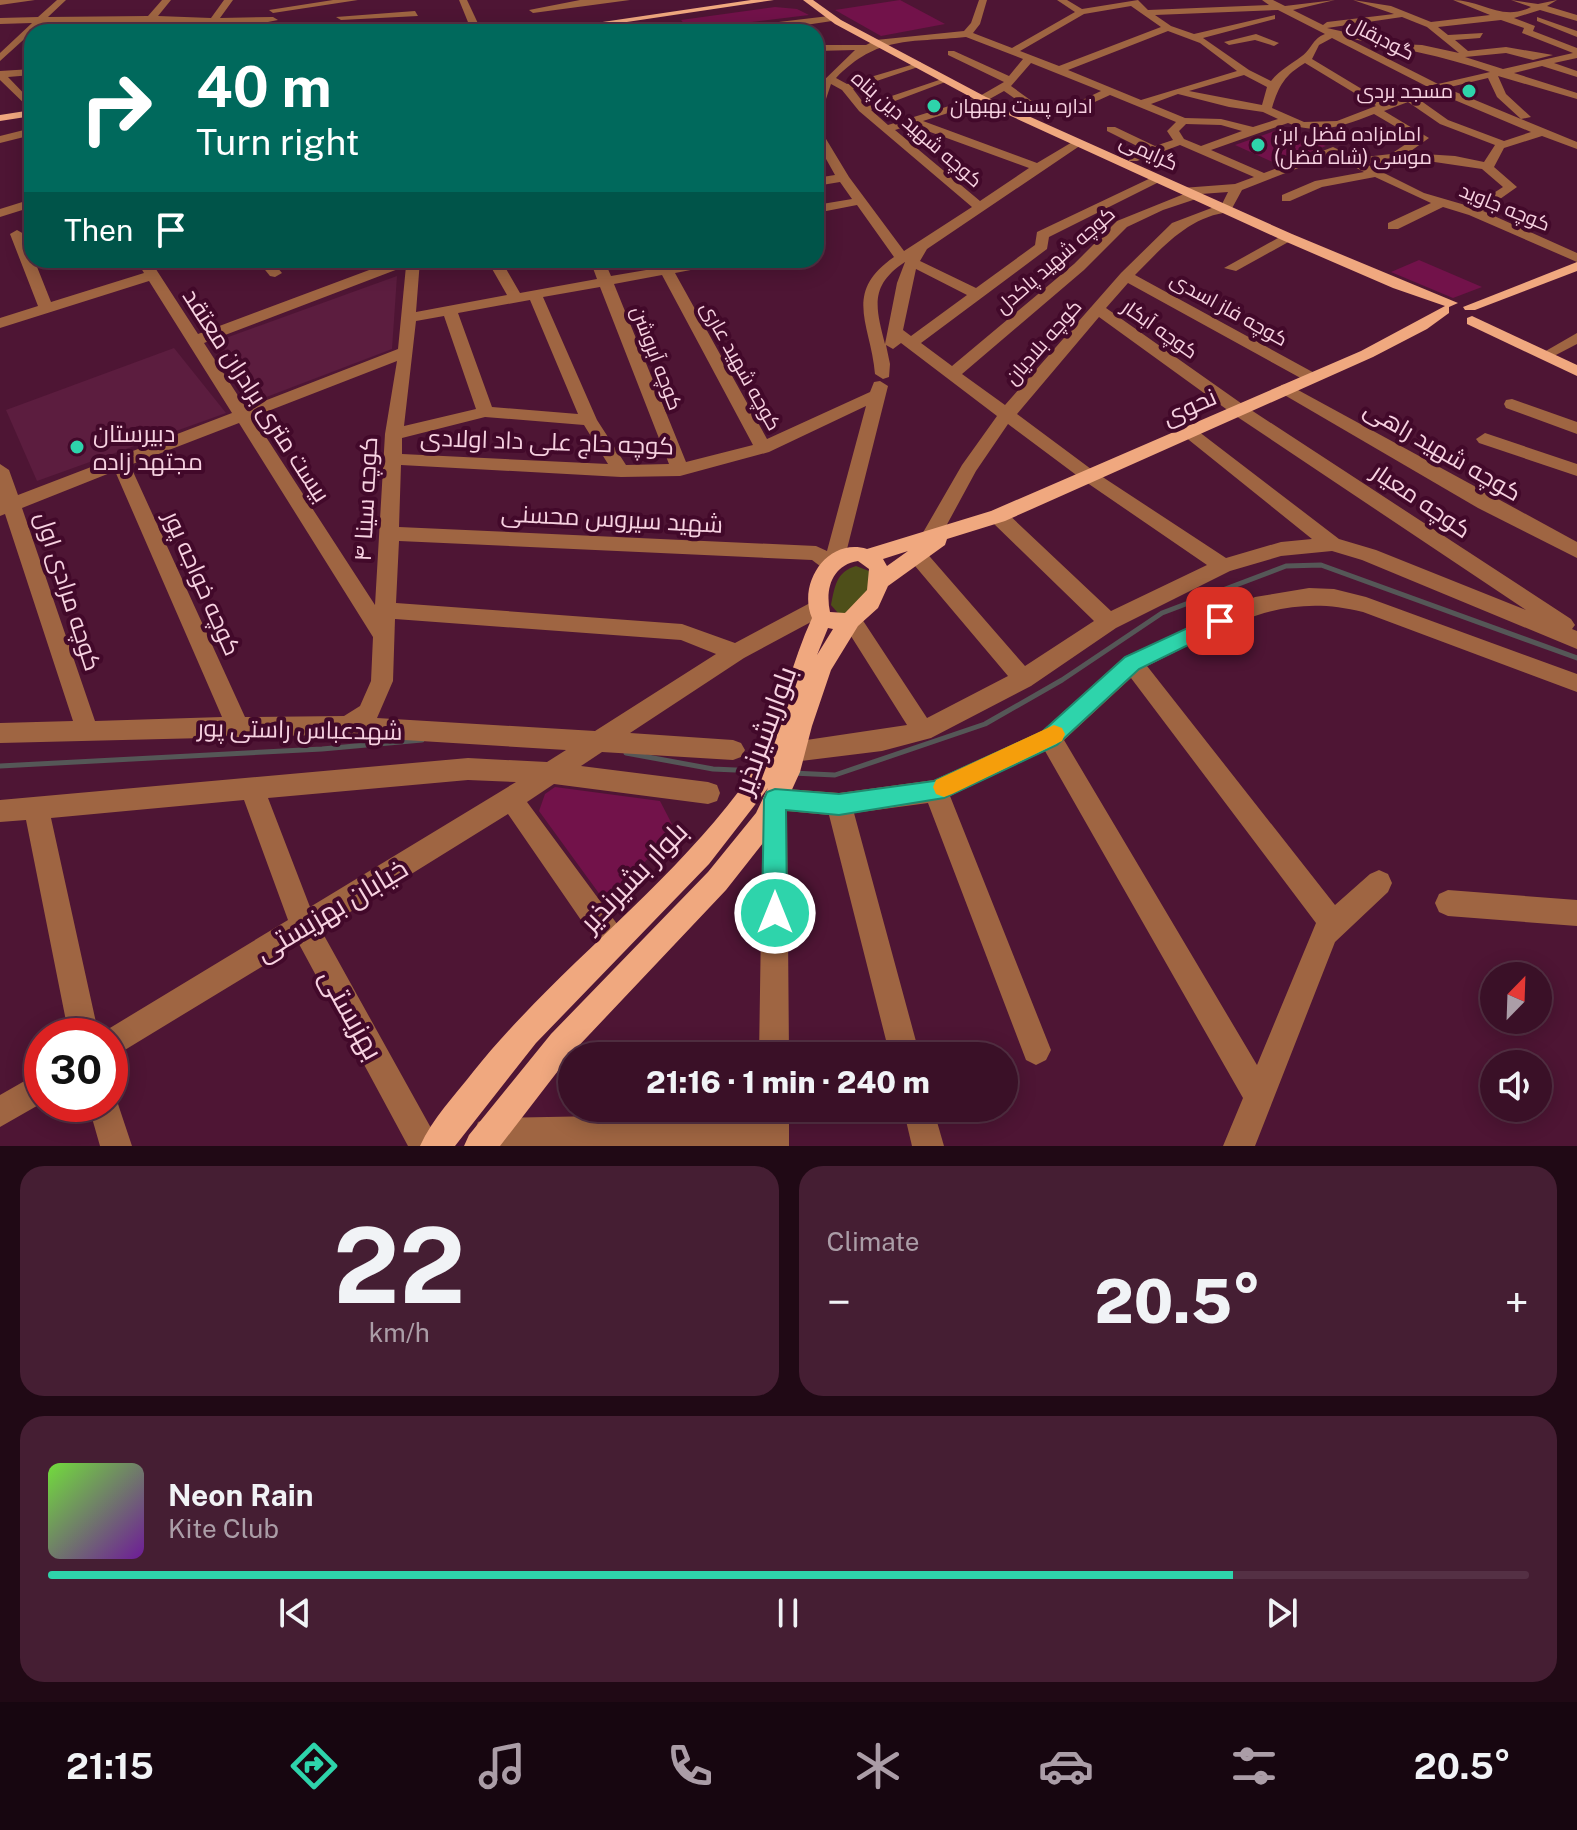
<!DOCTYPE html>
<html lang="en">
<head>
<meta charset="utf-8">
<style>
  :root { --surface:#3a1027; --page:#451e33; --text:#f1f3f6; --muted:#ab9da7; --line:#543044; --accent:#2ed4ab }
  body { margin:0; font-family:"Public Sans",Cairo,sans-serif; background:var(--page); color:var(--text); height:100vh; display:flex; flex-direction:column; font-size:30px; white-space:nowrap }
  * { box-sizing:border-box; margin:0 }
  p { font-size:26px; color:var(--muted) }
  .icon { flex:none; width:44px; height:44px; fill:none; stroke:currentColor; stroke-width:2; stroke-linecap:round; stroke-linejoin:round }
  .map { position:relative; height:1146px; overflow:hidden }
  .drawer { display:flex; flex-direction:column; gap:20px; padding:20px; background:#200915; flex:1 }
  .drawer>* { flex:none }
  .guide { position:absolute; left:24px; top:24px; width:800px; height:244px; border-radius:24px; box-shadow:0 4px 20px #0003,0 0 0 2px var(--line); background:#00695c; color:#fff; overflow:hidden }
  .needle { width:52px; rotate:23deg }
  .fabs { position:absolute; left:1480px; top:962px; display:grid; gap:16px }
  .fabs a { display:grid; place-items:center; width:72px; height:72px; border-radius:50%; background:var(--surface); box-shadow:0 4px 20px #0003,0 0 0 2px var(--line); font-size:40px }
  .speed { position:absolute; left:24px; top:1018px; display:flex; gap:16px; font-size:40px; font-weight:700; text-align:center }
  .speed>* { display:grid; place-content:center; width:104px; height:104px; border-radius:50%; background:var(--surface); box-shadow:0 4px 20px #0003,0 0 0 2px var(--line); line-height:1 }
  .speed .limit { border:12px solid #d22; background:#fff; color:#111 }
  .pin { position:absolute; display:grid; place-items:center; width:68px; height:68px; color:#fff; margin:-34px; border-radius:16px; box-shadow:0 4px 12px #0006 }
  .me { position:absolute; width:88px; margin:-44px; rotate:0deg; stroke-linejoin:round; filter:drop-shadow(0 0 6px #0008) }
  .turn { display:flex; align-items:center; gap:28px; height:168px; padding:0 40px; font-size:36px }
  .turn .icon { width:104px; height:104px; stroke-width:2.5 }
  .turn b { display:block; font-size:56px; line-height:68px }
  .then { display:flex; align-items:center; height:76px; padding:0 40px; background:#0003; gap:16px; font-size:30px }
  .big { font-size:60px; font-weight:800; line-height:1.1 }
  .drawer .widget { flex:1; display:flex; flex-direction:column; justify-content:center; gap:12px; min-width:0; padding:0 28px; border-radius:24px; background:var(--page) }
  .drawer .dial { align-items:center; gap:0 }
  .dial b { font-size:104px; line-height:1 }
  .song { display:flex; align-items:center; gap:24px }
  .cover { width:96px; height:96px; border-radius:12px; background:linear-gradient(135deg,hsl(100 70% 55%),hsl(280 70% 35%)) }
  .played { height:8px; border-radius:4px; background:linear-gradient(90deg,var(--accent) 80%,var(--line) 80%) }
  .keys { display:flex; justify-content:space-around; direction:ltr }
  .heat { display:flex; justify-content:space-between; align-items:center; font-size:44px; direction:ltr }
  .drawer .tiles { flex:1; display:grid; gap:20px; grid-template-columns:1fr 1fr }
  .widget:last-child { grid-column:span 2 }
  .trip { position:absolute; left:558px; top:1042px; width:460px; height:80px; border-radius:40px; background:var(--surface); box-shadow:0 4px 20px #0003,0 0 0 2px var(--line); font-weight:800; line-height:80px; text-align:center }
  .dock { display:flex; height:128px; justify-content:space-around; align-items:center; background:#170610; color:var(--muted) }
  .dock .icon { width:56px; height:56px }
  .dock .on { color:var(--accent) }
  .dock b { font-size:36px; color:var(--text) }
  .map>svg:first-child { display:block }
  .built { fill:#5c1d3f }
  .green { fill:#4e4f19 }
  .lines { fill:none; stroke-linecap:round; stroke-linejoin:round }
  .stream { stroke:#555757; stroke-width:5 }
  .building { fill:#72124a }
  .minor { fill:#9f6542; fill-rule:evenodd }
  .major { fill:#f0a87f; fill-rule:evenodd }
  .route { fill:#2ed4ab; stroke:#1e8a6f; stroke-width:2 }
  .slow { fill:#f59e0b }
  .poi-dot { fill:#2ed4ab; stroke:#42092a; stroke-width:3 }
  .labels { text-anchor:middle; dominant-baseline:central; stroke-width:8; stroke-linejoin:round; paint-order:stroke }
  .far-street-label { font-size:20px; fill:#f7d2e1; stroke:#42092a }
  .far-poi-label { font-size:20px; fill:#f7d2e1; stroke:#42092a; text-anchor:start }
  .street-label { font-size:24px; fill:#f7d2e1; stroke:#42092a }
  .poi-label { font-size:24px; fill:#f7d2e1; stroke:#42092a; text-anchor:start }
  .near-street-label { font-size:28px; fill:#f7d2e1; stroke:#42092a }
</style>
</head>
<body>
<div class="map">
<svg width="1577" height="1146" viewBox="0 0 1577 1146">
  <rect width="100%" height="100%" fill="#4e1534"/>
  <g class="built">
    <path d="M397 276 392 349 251 403 220 340Z"/>
    <path d="M174 348 226 413 37 481 6 410Z"/>
  </g>
  <path class="green" d="M856 566 869 571 875 582 853 613H838L831 605C835 586 836 572 856 566Z"/>
  <g class="lines">
    <g class="stream">
      <path d="M626 753 713 769 758 771"/>
      <path d="M0 766 322 749 422 740"/>
      <path d="M792 773 835 775 985 724 1062 680 1162 613 1286 566 1321 565 1577 658"/>
    </g>
  </g>
  <g class="building">
    <path d="M900 0 945 24 881 36 835 10Z"/>
    <path d="M775 7 797 9 809 15 694 29 691 32 681 20Z"/>
    <path d="M1283 128 1326 146 1277 164 1235 145Z"/>
    <path d="M1419 260 1482 287 1453 298 1391 272Z"/>
    <path d="M555 787 660 801 675 830 606 903 539 811 545 794Z"/>
  </g>
  <g class="lines">
    <g class="minor">
      <path d="M0 0H35L0 5Z"/>
      <path d="M57 0H66L48 17 148 16 162 0H171L158 16 211 18 224 0H233L220 18 273 17 278 20 253 25 153 22 142 32H131L142 22 42 23 0 61V53L32 23 0 24V18L38 17Z"/>
      <path d="M333 0H358L273 13 269 10Z"/>
      <path d="M459 0H467L482 32H472Z"/>
      <path d="M580 0H630L533 13 529 10Z"/>
      <path d="M979 0H987L980 24 973 33 1012 48 1075 12 1057 0H1067L1082 9 1138 0 1148 10 1269 5 1262 0H1273L1285 6 1335 0 1293 10 1323 25 1327 22 1394 14 1353 0 1391 6 1431 22 1490 15 1453 0C1481 0 1502 22 1531 7L1511 0 1538 4 1557 0 1547 6 1577 15V21L1540 10 1514 18 1535 26 1533 31 1577 48V58L1554 63 1577 71V77L1542 66 1514 73 1577 93V99L1498 76 1506 94 1531 117 1521 119 1577 142V149L1542 136 1504 148 1494 167 1517 187 1483 211 1577 253V262L1469 215 1443 207 1398 229H1388V223L1431 203 1375 177 1322 187 1290 201H1282V195L1315 181 1364 172 1332 155 1242 190 1230 212C1189 216 1163 247 1135 275L1318 375V381H1306L1128 283 1106 308 1245 406 1571 619 1575 625 1572 629 1577 631V649L1362 560 1332 551 1281 556 1230 571 1116 628 1031 686 931 738 882 751 793 762 785 759 781 752 785 745 793 742 907 725 844 625 841 619 844 613 851 611 858 613 927 718 1008 676 910 560 907 555 910 550H924L1025 666 1094 621 991 521 989 516 991 511H1005L1111 611 1207 565 1083 480 1008 424 976 471 938 541 931 543 921 536 962 465 997 416 901 343 893 349 886 345 890 364 889 377 883 379 875 374C871 324 842 293 894 257L857 205 816 213V205L852 199 840 182 816 186V178L835 175 816 141V128L820 129 849 177 904 251 972 207 859 111 842 90 831 84 821 114 816 117 818 86 855 50 816 51V45H866L876 40 964 31 971 23ZM1131 6 1161 27 1059 66 1020 51 1084 14ZM1278 10 1325 34C1312 39 1312 49 1302 56 1290 65 1281 69 1271 81L1249 70 1203 38 1275 19V15L1194 34 1171 26 1155 15ZM1402 17 1427 27 1459 53 1422 45 1398 44 1327 28ZM1501 20 1524 28 1522 33 1573 53 1503 69 1465 57 1506 53 1533 60 1553 55 1506 47 1468 51 1455 40 1480 38 1483 33 1448 35 1438 27ZM1168 31 1200 43 1237 71 1141 100 1068 70ZM966 37 1023 59 1009 76 954 51H948V55L1004 82 978 97 888 125 871 110 948 81V77L865 105 853 89 921 66V62L847 84 836 78C878 35 909 43 966 37ZM1332 38 1428 87 1385 103 1312 59 1319 45ZM1347 38C1397 47 1442 56 1490 72L1438 84ZM1031 63 1101 91 1078 102V106H1086L1110 95 1176 122 1167 131 1173 140 1155 146 1115 127H1107V131L1145 150 1129 155V161H1137L1180 145 1254 177 1235 184 1182 188 1180 191 1184 194 1117 221 1074 264 952 366 921 343 1047 249 1049 237 1165 179 1155 176 1037 232 1035 245 976 288 920 261 927 249 1084 143 1074 141 1037 163 923 121 986 101 1004 91 1024 105 1025 110 1015 117 1025 119 1036 111 1033 102 1011 86ZM1305 63 1376 106 1337 121 1304 122 1272 108C1279 85 1285 75 1305 63ZM1244 75 1267 87 1262 105 1189 91ZM1488 78 1497 97 1521 119 1446 88ZM1436 91 1445 96 1531 132 1504 141 1448 120 1417 98ZM1178 94 1229 107 1263 112 1278 119 1253 127 1221 119 1185 118 1151 104ZM1408 102 1440 124 1495 145 1484 162 1455 156 1408 153 1429 138 1384 111ZM1374 114 1415 138 1391 154 1356 158 1333 147 1264 173 1211 150 1288 123C1317 136 1346 125 1374 114ZM1186 124 1221 125 1242 131 1201 146 1184 139 1179 131ZM911 125 1029 168 980 201 895 130ZM1421 160 1482 169 1503 187 1472 207 1424 193 1366 164ZM1228 192 1222 204 1172 223 1121 273 1005 405 962 374 1084 270 1127 227 1163 210 1199 198 1201 194ZM905 262 897 283 885 344C875 306 870 285 905 262ZM916 269 967 295 911 336 903 330ZM1099 317 1233 414 1526 610 1376 550 1339 539 1194 428H1182L1179 432 1312 539 1281 542 1226 558 1095 472 1017 414Z"/>
      <path d="M415 11 418 16 341 20 336 17Z"/>
      <path d="M829 16 832 21 779 29 694 32Z"/>
      <path d="M1537 17 1577 31V37L1537 21Z"/>
      <path d="M620 22H626L627 32H617Z"/>
      <path d="M1256 34 1279 43 1274 46 1255 40 1229 45 1224 42Z"/>
      <path d="M32 69V75L8 77 32 102V111L0 80V71Z"/>
      <path d="M32 128V135L0 143V136Z"/>
      <path d="M32 199V207L0 217V209Z"/>
      <path d="M17 230 24 234 51 302 144 273 136 260H150L198 334 396 260H420L416 312 507 295 487 260H501L520 293 597 279 590 260H604L611 276 658 268 654 260H668L671 265 699 260H729L722 264 675 273 767 439 870 392 874 382 880 381 888 386 844 561 838 569H824L812 560 399 541 396 603 682 624 735 643 810 603H824L827 609 824 615 744 658 630 733 733 740 741 743 745 750 741 757 733 760 602 752 581 766 708 782 717 785 720 793 717 801 708 804 554 784 527 802 623 932 627 942 623 952 613 956 603 952 508 814 321 930 441 1146H408L299 944 110 1059V1036H99L100 1034 288 920 244 800 51 818 99 1036H69L26 820 0 822V800L468 758 547 762 566 750 323 735 0 743V723L73 721 5 514 0 516V464L9 470 18 495 232 413 149 281 0 328V318L38 306 10 234ZM406 266 398 349 246 408 204 343ZM662 275 753 445 686 462 614 284ZM600 287 669 464 626 465 597 420 543 297ZM530 300 578 414 492 407 458 313ZM444 316 476 409 404 426 416 321ZM397 361 385 434 375 605 253 417ZM866 406 827 551 816 546 399 527 401 465 621 477 680 476 769 452ZM485 417 584 425 608 464 402 454V438ZM239 423 373 637 371 681 360 706 344 716 245 717 130 465ZM115 471 222 717 95 721 22 508ZM395 619 681 640 716 654 595 731 377 718 393 681ZM468 780 516 782 310 907 268 798Z"/>
      <path d="M1287 233 1294 237 1292 240 1236 271 1224 268Z"/>
      <path d="M257 260H271L282 273 275 277 270 276Z"/>
      <path d="M1577 333V344L1552 357 1544 352Z"/>
      <path d="M1287 384 1577 542V558L1478 508 1281 393V385Z"/>
      <path d="M1512 399 1577 422V434L1506 408 1504 404 1506 400Z"/>
      <path d="M1485 433 1577 464V476L1479 443 1476 439Z"/>
      <path d="M1309 588 1334 589 1366 597 1577 674V692L1363 612C1277 590 1222 630 1147 666L1335 905 1370 874 1379 870 1388 874 1392 883 1388 892 1335 942 1255 1146H1223L1243 1098 1045 751 950 796 1051 1050 1046 1060 1036 1065 1026 1060 928 803 854 813 920 1056H890L829 815 787 811 789 1056H759L763 799 766 791 775 788 839 793 934 780 1042 731 1124 657 1255 597ZM1131 678 1316 923 1257 1065 1064 740Z"/>
      <path d="M1448 890 1577 900V926L1448 916 1439 912 1435 903 1439 894Z"/>
      <path d="M42 1071V1103L0 1127V1095Z"/>
      <path d="M110 1092 118 1104 132 1146H100L88 1104H110Z"/>
      <path d="M759 1108H789V1146H483L478 1144 474 1133 478 1122 489 1118 759 1113Z"/>
      <path d="M903 1108H933L944 1146H912Z"/>
    </g>
    <g class="major">
      <path d="M751 0H774L560 32H535Z"/>
      <path d="M803 0H813L841 20 986 97 1292 234 1458 303 1449 307V313L1427 329 1373 357 1005 521 947 539 945 545 888 586 878 608 858 626 831 670 812 726 800 772 774 829 726 890 571 1054 500 1146H464L469 1135 551 1034 708 872 756 813 768 788 709 864 536 1043 455 1146H420C432 1119 455 1095 473 1072 554 971 661 894 739 791 777 741 786 674 812 618 797 583 828 537 867 549L991 511 1361 351 1445 306 1393 288 1282 240 978 101 835 24ZM908 551 887 566 883 559ZM858 561 869 569 867 590 845 613 830 612C825 589 832 565 858 561ZM828 628 833 629 817 655Z"/>
      <path d="M32 110V116L0 121V115Z"/>
      <path d="M1577 262V271L1475 310H1465L1463 307Z"/>
      <path d="M1472 316 1577 365V376L1467 324V318Z"/>
    </g>
  </g>
  <path class="route" d="M1220 613 1227 615 1230 621 1227 626 1139 669 1057 745 944 798 839 815 786 810 787 913 783 922 775 925 766 922 762 913 764 799 767 792 775 789 839 794 934 781 1042 732 1125 657Z"/>
  <path class="slow" d="M1054 725 1062 728 1065 734 1062 741 952 794 944 797 936 794 933 787 936 780Z"/>
  <g class="poi-dot">
    <circle cx="1469" cy="91" r="8"/>
    <circle cx="934" cy="106" r="8"/>
    <circle cx="1258" cy="145" r="8"/>
    <circle cx="77" cy="447" r="8"/>
  </g>
  <g class="labels">
    <g class="far-street-label">
      <text transform="translate(1381 38) rotate(27)">گودبقال</text>
      <text transform="translate(917 129) rotate(41)">کوچه شهید دین پناه</text>
      <text transform="translate(1149 152) rotate(24)">گرایمی</text>
      <text transform="translate(1505 207) rotate(22)">کوچه جاوید</text>
      <text transform="translate(1055 260) rotate(-41)">کوچه شهید پاکدل</text>
      <text transform="translate(1229 309) rotate(29)">کوچه فاز اسدی</text>
      <text transform="translate(1160 329) rotate(35)">کوچه آبکار</text>
      <text transform="translate(1043 342) rotate(-49)">کوچه بلادیان</text>
      <text transform="translate(657 358) rotate(69)">کوچه آبروشن</text>
      <text transform="translate(741 366) rotate(61)">کوچه شهید عاری</text>
    </g>
    <g class="far-poi-label">
      <text x="1453" y="91" text-anchor="end">مسجد بردی</text>
      <text x="950" y="106">اداره پست بهبهان</text>
      <text x="1274" y="134">امامزاده فضل ابن<tspan x="1274" dy="23">موسی (شاه فضل)</tspan></text>
    </g>
    <g class="street-label">
      <text transform="translate(257 395) rotate(57)">بیست متری برادران معتقد</text>
      <text transform="translate(1189 406) rotate(-24)">نحوی</text>
      <text transform="translate(547 441) rotate(2)">کوچه حاج علی داد اولادی</text>
      <text transform="translate(1443 450) rotate(30)">کوچه شهید راهی</text>
      <text transform="translate(365 499) rotate(-87)">کوچه سینا ۴</text>
      <text transform="translate(1422 500) rotate(34)">کوچه معیار</text>
      <text transform="translate(612 518) rotate(3)">شهید سیروس محسنی</text>
      <text transform="translate(203 583) rotate(66)">کوچه خواجه پور</text>
      <text transform="translate(69 591) rotate(72)">کوچه مرادی اول</text>
      <text transform="translate(300 729) rotate(1)">شهدعباس راستی پور</text>
    </g>
    <g class="poi-label">
      <text x="93" y="433">دبیرستان<tspan x="93" dy="28">مجتهد زاده</tspan></text>
    </g>
    <g class="near-street-label">
      <text transform="translate(764 730) rotate(-70)">بلواربشیرنذیر</text>
      <text transform="translate(633 876) rotate(-46)">بلوار بشیرنذیر</text>
      <text transform="translate(331 909) rotate(-31)">خیابان بهزیستی</text>
      <text transform="translate(352 1014) rotate(61)">بهزیستی</text>
    </g>
  </g>
</svg>
<div class="fabs">
<a><svg class="needle" viewBox="-14 -14 28 28"><path d="M0-13l5 13h-10z" fill="#e53935"/><path d="M0 13l5-13h-10z" fill="#ab9da7"/></svg></a>
<a><svg class="icon" aria-label="sound" viewBox="0 0 24 24"><path d="M4 9h4l5-4v14l-5-4H4zM17 9q2 3 0 6"/></svg></a>
</div>
<div class="speed"><div class="limit">30</div></div>
<div class="pin" style="left:1220px;top:621px;background:#d93025"><svg class="icon" aria-label="arrive" viewBox="0 0 24 24"><path d="M6 21V4h12l-3 4 3 4H6"/></svg></div>
<svg class="me" style="left:775px;top:913px" viewBox="-20 -20 40 40"><circle r="17" fill="#2ed4ab" stroke="#fff" stroke-width="3"/><path d="M0-11L8 9 0 5-8 9z" fill="#fff"/></svg>
<div class="trip">21:16 · 1 min · 240 m</div>
<div class="guide">
<div class="turn"><svg class="icon" aria-label="right" viewBox="0 0 24 24"><path d="M7 20v-9h11M14 6l5 5-5 5"/></svg><div><b>40 m</b>Turn right</div></div>
<div class="then">Then<svg class="icon" aria-label="arrive" viewBox="0 0 24 24"><path d="M6 21V4h12l-3 4 3 4H6"/></svg></div>
</div>
</div>
<section class="drawer">
<div class="tiles">
<div class="widget dial"><b>22</b><p>km/h</p></div>
<div class="widget"><p>Climate</p>
<div class="heat"><a>−</a><b class="big">20.5°</b><a>+</a></div>
</div>
<div class="widget">
<div class="song"><i class="cover"></i><div><b>Neon Rain</b><p>Kite Club</p></div></div>
<div class="played"></div>
<div class="keys"><svg class="icon" aria-label="previous" viewBox="0 0 24 24"><path d="M18 5L8 12l10 7zM5 5v14"/></svg><svg class="icon" aria-label="pause" viewBox="0 0 24 24"><path d="M8 5v14M16 5v14"/></svg><svg class="icon" aria-label="next" viewBox="0 0 24 24"><path d="M6 5l10 7-10 7zM19 5v14"/></svg></div>
</div>
</div>
</section>
<nav class="dock">
<b>21:15</b>
<svg class="icon on" aria-label="directions" viewBox="0 0 24 24"><path d="M12 3l9 9-9 9-9-9zM9 14v-3h6M13 9l2 2-2 2"/></svg>
<svg class="icon" aria-label="music" viewBox="0 0 24 24"><path d="M9 18V5l10-2v13"/><circle cx="6" cy="18" r="3"/><circle cx="16" cy="16" r="3"/></svg>
<svg class="icon" aria-label="phone" viewBox="0 0 24 24"><path d="M5 4h4l2 5-3 2q2 4 5 5l2-3 5 2v4C11 20 4 13 5 4z"/></svg>
<svg class="icon" aria-label="climate" viewBox="0 0 24 24"><path d="M12 3v18M4 7l16 10M4 17L20 7"/></svg>
<svg class="icon" aria-label="car" viewBox="0 0 24 24"><path d="M5 17H2v-5l4-1 3-4h7l3 4 3 1v5h-3M9 17h6M6 11h13"/><circle cx="7" cy="17" r="2"/><circle cx="17" cy="17" r="2"/></svg>
<svg class="icon" aria-label="filters" viewBox="0 0 24 24"><path d="M4 7h16M4 17h16"/><circle cx="9" cy="7" r="2"/><circle cx="15" cy="17" r="2"/></svg>
<b>20.5°</b>
</nav>
</body>
</html>
